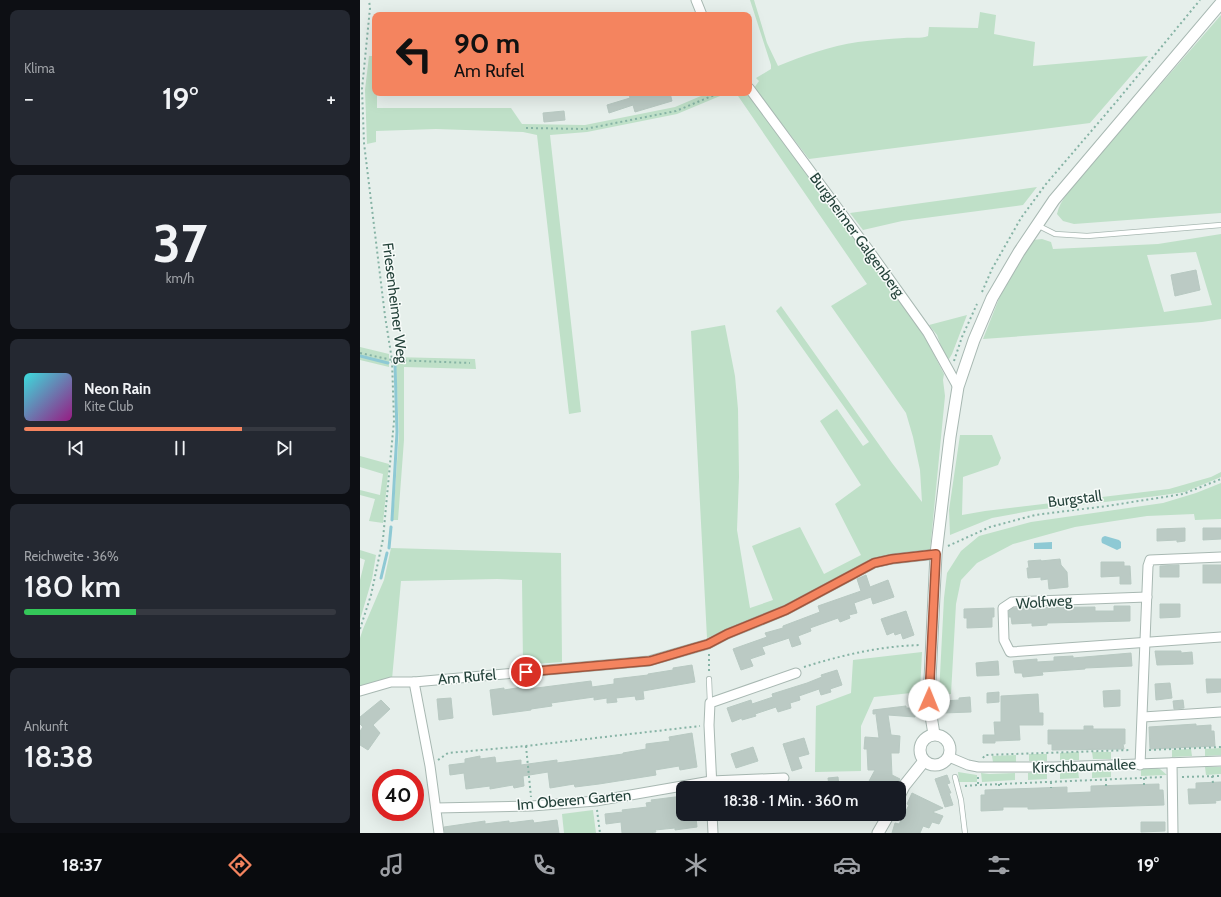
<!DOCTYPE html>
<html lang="de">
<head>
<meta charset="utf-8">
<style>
  :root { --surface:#171b24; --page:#242831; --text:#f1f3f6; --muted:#9ea1a6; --line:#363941; --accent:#f4845f }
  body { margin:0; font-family:Cabin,sans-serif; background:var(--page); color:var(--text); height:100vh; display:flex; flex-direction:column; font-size:15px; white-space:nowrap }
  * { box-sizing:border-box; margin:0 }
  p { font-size:13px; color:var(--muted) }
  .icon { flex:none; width:22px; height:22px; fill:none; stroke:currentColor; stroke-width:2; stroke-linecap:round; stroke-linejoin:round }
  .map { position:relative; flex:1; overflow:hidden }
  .panel { display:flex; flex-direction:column; gap:10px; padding:10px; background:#0d0f14; width:360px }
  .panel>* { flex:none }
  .banner { position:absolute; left:12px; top:12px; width:380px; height:84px; border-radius:8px; box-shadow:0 4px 16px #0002; background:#f4845f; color:#111; overflow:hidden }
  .speed { position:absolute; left:12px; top:769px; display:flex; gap:8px; font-size:20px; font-weight:700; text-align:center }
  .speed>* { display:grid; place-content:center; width:52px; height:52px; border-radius:50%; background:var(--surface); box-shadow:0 4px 16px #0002; line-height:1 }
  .speed .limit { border:6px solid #d22; background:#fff; color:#111 }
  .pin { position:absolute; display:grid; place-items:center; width:34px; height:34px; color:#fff; margin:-17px; border:2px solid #fff; border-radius:50%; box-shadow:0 1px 4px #0007 }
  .me { position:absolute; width:44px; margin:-22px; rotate:1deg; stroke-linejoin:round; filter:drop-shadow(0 0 3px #0008) }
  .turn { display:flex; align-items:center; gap:14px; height:84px; padding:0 16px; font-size:18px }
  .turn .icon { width:52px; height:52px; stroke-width:2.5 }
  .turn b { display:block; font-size:28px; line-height:34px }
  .big { font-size:30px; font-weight:600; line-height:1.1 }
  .panel .tile { flex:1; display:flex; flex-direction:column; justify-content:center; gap:6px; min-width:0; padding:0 14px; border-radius:8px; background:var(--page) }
  .panel .dial { align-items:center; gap:0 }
  .dial b { font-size:52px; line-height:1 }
  .song { display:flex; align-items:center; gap:12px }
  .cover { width:48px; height:48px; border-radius:6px; background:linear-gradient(135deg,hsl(180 70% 55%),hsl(310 70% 35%)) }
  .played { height:4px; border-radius:2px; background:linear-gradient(90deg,var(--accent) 70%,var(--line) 70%) }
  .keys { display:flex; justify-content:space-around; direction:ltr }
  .heat { display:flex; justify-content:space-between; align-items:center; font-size:22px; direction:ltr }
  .charge { height:6px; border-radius:3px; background:linear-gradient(90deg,#34c759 36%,var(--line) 0) }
  .trip { position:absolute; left:316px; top:781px; width:230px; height:40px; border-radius:8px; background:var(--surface); box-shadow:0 4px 16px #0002; font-weight:600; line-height:40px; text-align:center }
  .tab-bar { display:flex; height:64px; justify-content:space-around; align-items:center; background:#090b0e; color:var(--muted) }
  .tab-bar .icon { width:28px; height:28px }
  .tab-bar .current { color:var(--accent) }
  .tab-bar b { font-size:18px; color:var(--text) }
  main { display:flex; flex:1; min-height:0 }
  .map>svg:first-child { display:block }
  .green { fill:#bfe0c8; fill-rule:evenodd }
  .water { fill:#8ec9d4 }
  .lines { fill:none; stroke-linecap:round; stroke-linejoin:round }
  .stream { stroke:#8ec9d4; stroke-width:3 }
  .building { fill:#bbcac4; stroke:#b8c9c2 }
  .service-casing { stroke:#a8b8b2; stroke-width:6 }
  .minor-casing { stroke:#a8b8b2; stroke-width:11 }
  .tertiary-casing { stroke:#a8b8b2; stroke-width:13 }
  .path { stroke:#86b3a5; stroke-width:2; stroke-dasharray:2 3; stroke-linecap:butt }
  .service { stroke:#fff; stroke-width:4.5 }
  .minor { stroke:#fff; stroke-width:9 }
  .tertiary { stroke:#fff; stroke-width:11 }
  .route-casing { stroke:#9f563e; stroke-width:10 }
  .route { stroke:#f4845f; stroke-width:7 }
  .labels { text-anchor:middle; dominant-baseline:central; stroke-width:3; stroke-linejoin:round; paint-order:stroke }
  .street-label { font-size:15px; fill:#24423a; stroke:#f7fbf9 }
</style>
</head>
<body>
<main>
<section class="panel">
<div class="tile"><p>Klima</p>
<div class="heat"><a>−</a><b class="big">19°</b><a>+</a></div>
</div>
<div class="tile dial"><b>37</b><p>km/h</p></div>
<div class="tile">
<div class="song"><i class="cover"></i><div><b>Neon Rain</b><p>Kite Club</p></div></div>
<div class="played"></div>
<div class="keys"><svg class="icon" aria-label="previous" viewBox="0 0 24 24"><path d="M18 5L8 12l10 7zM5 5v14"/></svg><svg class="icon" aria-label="pause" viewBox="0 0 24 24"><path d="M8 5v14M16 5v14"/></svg><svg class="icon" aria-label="next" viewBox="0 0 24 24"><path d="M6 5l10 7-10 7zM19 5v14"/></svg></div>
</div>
<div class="tile"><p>Reichweite · 36%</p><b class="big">180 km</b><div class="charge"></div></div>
<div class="tile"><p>Ankunft</p><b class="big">18:38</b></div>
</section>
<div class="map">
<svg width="861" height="833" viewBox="0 0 861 833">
  <rect width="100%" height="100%" fill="#e6efeb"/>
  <g class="green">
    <path d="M390 0H394L407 43 418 66C443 56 470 46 498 42 513 40 528 39 544 38 552 37 560 39 568 36L569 27 618 28 620 12 636 15 634 34 675 42 673 66 788 56 730 123 449 159 394 88 399 81 396 78 411 69V65Z"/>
    <path d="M861 15V213L714 224 703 221 697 214C700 200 712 188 720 177Z"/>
    <path d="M9 56H15V93H17V108H151L162 124 225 125 315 107 348 93H376L360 96 317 114 227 132 190 135 221 412 209 414 177 135 163 132 76 129 16 131V142L7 144 5 90Z"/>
    <path d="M376 93H387L395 102 551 316 568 343 584 374 583 380 585 396 570 551 516 559 426 606 347 638 331 331 365 325 375 376 378 409 379 477 377 530 390 608 413 600 392 546 440 527 464 574 501 555 475 504 501 485 460 421 477 409 503 446 509 442 416 311 421 306 532 463 562 502 560 470 553 437 546 413 471 306 507 284Z"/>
    <path d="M677 187 663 205 542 221 503 230 490 213Z"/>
    <path d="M861 234V319L842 322 744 330 623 339 640 296 673 240 682 239 691 242 693 249 798 244ZM836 252 852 305 804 312 787 255Z"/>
    <path d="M607 315 592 354 589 359 585 358 577 335 569 325Z"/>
    <path d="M0 347 29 354V367L0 360Z"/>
    <path d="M34 357 115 359 116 369 44 367V440L38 520H33L39 433 36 364Z"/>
    <path d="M600 435H632L641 458 638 465 603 477 602 515 625 511 809 489 851 477 861 472V477L825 492 797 496 675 510 632 518 590 535 589 510Z"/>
    <path d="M0 456 29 464 23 523 9 521 15 499 0 495V490L20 495 23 474 0 467Z"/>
    <path d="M861 483V519L835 520 834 514 787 516 715 527 653 544 617 563 601 580 596 604 591 694H579L584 598 587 573 601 551 619 536 671 522 803 503 836 493Z"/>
    <path d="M31 548 201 553 202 662 163 665 162 580 137 579 41 581 32 679 0 688V638L3 629 24 580Z"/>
    <path d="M0 550 16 555 12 579 0 620V580L5 560 0 558Z"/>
    <path d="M562 652 560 692 514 697 501 726V771L455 772 456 706 491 693 493 660Z"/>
    <path d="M861 748V755L845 756V749Z"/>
    <path d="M831 749 832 756 812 757V750Z"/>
    <path d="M719 752V760H700V753Z"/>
    <path d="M732 752H751V759H733Z"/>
    <rect x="669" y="754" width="18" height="7"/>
    <path d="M656 755V762H633L632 756Z"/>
    <path d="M845 767H861V774L846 775Z"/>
    <path d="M797 768 800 769 807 775 781 776V769Z"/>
    <path d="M751 770V777L732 778V771Z"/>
    <path d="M718 771 719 778 700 779V772Z"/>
    <path d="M598 772 617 775V782H599Z"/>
    <path d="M687 772V779L668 780V773Z"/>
    <path d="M621 773 629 774 655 773V780L622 782Z"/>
    <path d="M233 810 236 833H204L202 814Z"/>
  </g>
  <g class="water">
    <path d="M745 536 759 540 761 542V548L757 550 742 543C741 540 741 537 745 536Z"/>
    <path d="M692 542V549H674V543Z"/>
  </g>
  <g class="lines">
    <g class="stream">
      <path d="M0 356 28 363"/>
      <path d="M32 520 37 432 35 364"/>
      <path d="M29 548 31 527"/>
      <path d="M21 578 27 553"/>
    </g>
  </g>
  <g class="building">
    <path d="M269 93H310L312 101 275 112 273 105 249 113 247 105 270 98Z"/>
    <path d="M204 111 205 120 184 122 183 113Z"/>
    <path d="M836 270 840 290 815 296 811 275Z"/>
    <path d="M825 528V541L817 542V540L797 541V529Z"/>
    <path d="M843 528H861V539L843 540Z"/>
    <path d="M700 559 701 565 707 572 708 587 689 589 688 579 681 580V577L668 578 667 568H669L668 561 681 560V561Z"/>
    <path d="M741 562H764V566H770L771 584H760V576L741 577Z"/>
    <path d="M819 565V577H800V566Z"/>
    <rect x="843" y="565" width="18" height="18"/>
    <path d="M506 575 510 587 528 580 534 597 513 604 511 597 494 603 497 613 489 615 490 618 480 622 478 618 450 628 451 631 438 636 441 644 432 647 429 638 402 647 405 654 390 659 393 666 381 670 373 649 407 637 405 633 423 628V626L460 612 458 606 501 591 497 579Z"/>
    <path d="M800 604H820V617L800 618Z"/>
    <path d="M754 606H770V621L687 623V625L672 626V623L652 624 651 617H649V611L653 608 735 607V611H754Z"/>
    <path d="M634 608V617H632V627L607 628V618H604V609Z"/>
    <path d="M546 611 554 635 543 639 541 633 535 635 534 632 527 635 521 619Z"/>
    <path d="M795 651H821V653L832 652 833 664 797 665Z"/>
    <path d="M771 653 772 666 725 668V669L682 672 683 675 663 677 662 673H655L653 661 677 659V662L694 661V657L713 656V658Z"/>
    <path d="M638 661 639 675 617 676 616 663Z"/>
    <path d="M332 665 335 682 283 691 284 699 276 700 275 696 256 698 257 702 247 703V698L234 700V697L191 703 192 706 171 709V710L133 715 130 690 144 688V690L169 686V689L231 681 232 687 254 684V679L288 675V674L313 670V668Z"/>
    <path d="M477 670 482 685 470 689 471 692 461 695 459 689 439 696 440 700 430 703 431 708 418 712 416 707 395 714 396 716 382 720V718L372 722 367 708 391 700 392 704 413 697 412 694 447 683 462 677 461 675Z"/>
    <path d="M846 679H861V692L847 693Z"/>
    <path d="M810 683 812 698 796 700 795 684Z"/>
    <path d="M760 690V706L744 707 743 691Z"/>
    <path d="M639 692V702L627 703V693Z"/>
    <path d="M678 694 679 713H683V725H659L660 740 635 741V743H623V735H635L634 722H641V696Z"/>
    <path d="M610 697 611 712 583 713V701L599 700V698Z"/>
    <path d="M91 698 93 718 79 720 77 699Z"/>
    <path d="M21 700 30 709 13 725 20 733 8 750 0 745V731L3 727 0 724V717Z"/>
    <path d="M823 700 824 708 814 709 813 701Z"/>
    <path d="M546 706V708H556L555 717 528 715 531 735 540 736 539 753H531L532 775 540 779 535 788H518L508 783 515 770H508L507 749H504L505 737 519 738 516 715 517 714H513V710Z"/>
    <path d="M836 724V726L851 725V731H854L855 746 790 749 789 727Z"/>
    <path d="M724 726H733V729H765V744H763L764 749 692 750V744H688V730H724Z"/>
    <path d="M332 733 337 767 320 770 319 766 295 770 296 775 239 784 215 787 214 784 190 788 188 772 163 776 164 786 154 788 153 785 130 789V786L106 789 104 773 90 775 89 765 105 763V759L120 756V759L135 757 136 763 161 760V765L197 760V763L263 754V753L286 749V744L310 741 309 737Z"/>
    <path d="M444 738 449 754 438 757 442 768 432 771 423 744Z"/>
    <path d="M393 747 398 761 376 768 371 754Z"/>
    <path d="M587 775 590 783 587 784 591 793H589L593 805 585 807 575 779Z"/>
    <path d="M478 777 479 786 469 787 468 778Z"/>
    <path d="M861 782V800L855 801 856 803 829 804 828 789H836V783Z"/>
    <path d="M799 784V790H803L804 805 673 809H668V807H643V810L621 811V795H625V790L707 787V793L731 792V786Z"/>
    <path d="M552 793 583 808 572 812 583 816 579 824 572 822 569 828 563 826 560 833H532L535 823 539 824 549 805 547 804Z"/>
    <path d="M323 796V819L336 818 337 827 315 830V828L295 830 296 832 289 833H262L261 822 246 824 245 814 263 812 262 810 287 807 286 803 292 802 291 800Z"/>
    <path d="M173 820 174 823 197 820 199 833H85L84 827 125 821V824L149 821V823Z"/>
    <path d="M781 822H805V831L781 832Z"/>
  </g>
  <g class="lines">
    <defs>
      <g id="service">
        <path d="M677 225 695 234 727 236 861 225"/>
        <path d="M349 679 350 703"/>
        <path d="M595 777 601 800 605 833"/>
      </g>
      <g id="minor">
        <path d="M336 0 342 15"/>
        <path d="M389 88 508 249 568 333 598 387"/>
        <path d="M787 597 652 602 643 608 644 640 650 652 861 637"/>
        <path d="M54 682 70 766 79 833"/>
        <path d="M0 691 31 682H54L289 661 348 644 367 634 426 610 514 563 532 559 576 554"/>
        <path d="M783 717 861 712"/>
        <path d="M589 757 608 765 618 767H694L861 761"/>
        <path d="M812 763 813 833"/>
        <path d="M780 765 788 566 790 560 861 557"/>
        <path d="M352 788 349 725 350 703 436 673"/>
        <path d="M76 808 172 806 236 801 351 781 424 778"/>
        <path d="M352 814 353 833"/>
      </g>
      <g id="tertiary">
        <path d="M574 734 570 710 569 700 576 554 590 437 598 387 614 340 632 298 659 252 694 200 861 3"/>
        <circle cx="575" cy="750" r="15"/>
        <path d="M539 796 544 786 564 761"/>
        <path d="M518 833 529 814"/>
      </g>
    </defs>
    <use href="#service" class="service-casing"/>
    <use href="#minor" class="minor-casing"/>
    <use href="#tertiary" class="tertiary-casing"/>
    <g class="path">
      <path d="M166 128 225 129 316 111 359 93"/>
      <path d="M622 292 632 269 661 218 686 184 757 101 840 0"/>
      <path d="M0 353 32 360 110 363"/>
      <path d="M594 361 602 337 617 304"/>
      <path d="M588 546 630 527 675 515 747 506 823 494 861 479"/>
      <path d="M0 629 11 595 23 539 34 421 32 360 25 316 4 143 2 89 10 8 9 0"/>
      <path d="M349 654V673"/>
      <path d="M444 667C482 655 521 646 561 645"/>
      <path d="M166 746 171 797"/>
      <path d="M789 750 861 747"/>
      <path d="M623 758 625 755 771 750"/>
      <path d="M78 760 88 753 166 746 340 726"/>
      <path d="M852 776 853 783"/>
      <path d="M618 777V785L804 777"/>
      <path d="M822 777 861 776"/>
      <path d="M784 778V785"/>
      <path d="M746 779V786"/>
      <path d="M691 782V788"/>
      <path d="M639 784V789"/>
      <path d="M605 786 618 785"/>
      <path d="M237 810 240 833"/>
    </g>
    <use href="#service" class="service"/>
    <use href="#minor" class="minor"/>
    <use href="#tertiary" class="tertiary"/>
  </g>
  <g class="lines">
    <defs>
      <path id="route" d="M166 672 290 661 334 648 348 644 367 634 426 610 514 563 532 559 576 554 569 700"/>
    </defs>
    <use href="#route" class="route-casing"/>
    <use href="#route" class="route"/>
  </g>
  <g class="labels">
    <g class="street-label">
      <text transform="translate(497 235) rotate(54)">Burgheimer Galgenberg</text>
      <text transform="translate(35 303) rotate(83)">Friesenheimer Weg</text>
      <text transform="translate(715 499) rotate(-7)">Burgstall</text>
      <text transform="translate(684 602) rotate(-4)">Wolfweg</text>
      <text transform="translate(107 677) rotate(-5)">Am Rufel</text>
      <text transform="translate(724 766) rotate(-2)">Kirschbaumallee</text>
      <text transform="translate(214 800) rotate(-5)">Im Oberen Garten</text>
    </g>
  </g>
</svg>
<div class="speed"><div class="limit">40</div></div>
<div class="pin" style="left:166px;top:672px;background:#d93025"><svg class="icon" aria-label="arrive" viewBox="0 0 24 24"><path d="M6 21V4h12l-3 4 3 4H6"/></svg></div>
<svg class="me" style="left:569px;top:700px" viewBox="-20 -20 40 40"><circle r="19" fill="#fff"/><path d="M0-13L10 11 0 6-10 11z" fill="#f4845f"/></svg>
<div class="trip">18:38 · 1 Min. · 360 m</div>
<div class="banner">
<div class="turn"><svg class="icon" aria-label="left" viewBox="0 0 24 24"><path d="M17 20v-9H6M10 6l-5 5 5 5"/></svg><div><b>90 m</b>Am Rufel</div></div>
</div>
</div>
</main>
<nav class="tab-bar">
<b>18:37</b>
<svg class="icon current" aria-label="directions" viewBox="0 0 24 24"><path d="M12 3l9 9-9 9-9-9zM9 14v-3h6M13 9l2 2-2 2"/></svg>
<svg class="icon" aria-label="music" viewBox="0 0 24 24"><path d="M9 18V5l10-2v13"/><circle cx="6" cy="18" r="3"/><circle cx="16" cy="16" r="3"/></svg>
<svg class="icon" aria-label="phone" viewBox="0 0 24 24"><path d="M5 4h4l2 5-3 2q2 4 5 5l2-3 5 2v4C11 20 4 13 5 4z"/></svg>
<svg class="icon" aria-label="climate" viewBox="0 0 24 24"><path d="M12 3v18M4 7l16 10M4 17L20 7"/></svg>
<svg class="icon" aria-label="car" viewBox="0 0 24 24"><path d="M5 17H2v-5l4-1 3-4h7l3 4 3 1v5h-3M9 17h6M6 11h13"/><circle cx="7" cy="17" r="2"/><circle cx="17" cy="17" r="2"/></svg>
<svg class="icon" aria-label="filters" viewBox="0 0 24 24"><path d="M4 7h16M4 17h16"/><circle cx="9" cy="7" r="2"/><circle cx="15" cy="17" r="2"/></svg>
<b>19°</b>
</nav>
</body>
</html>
